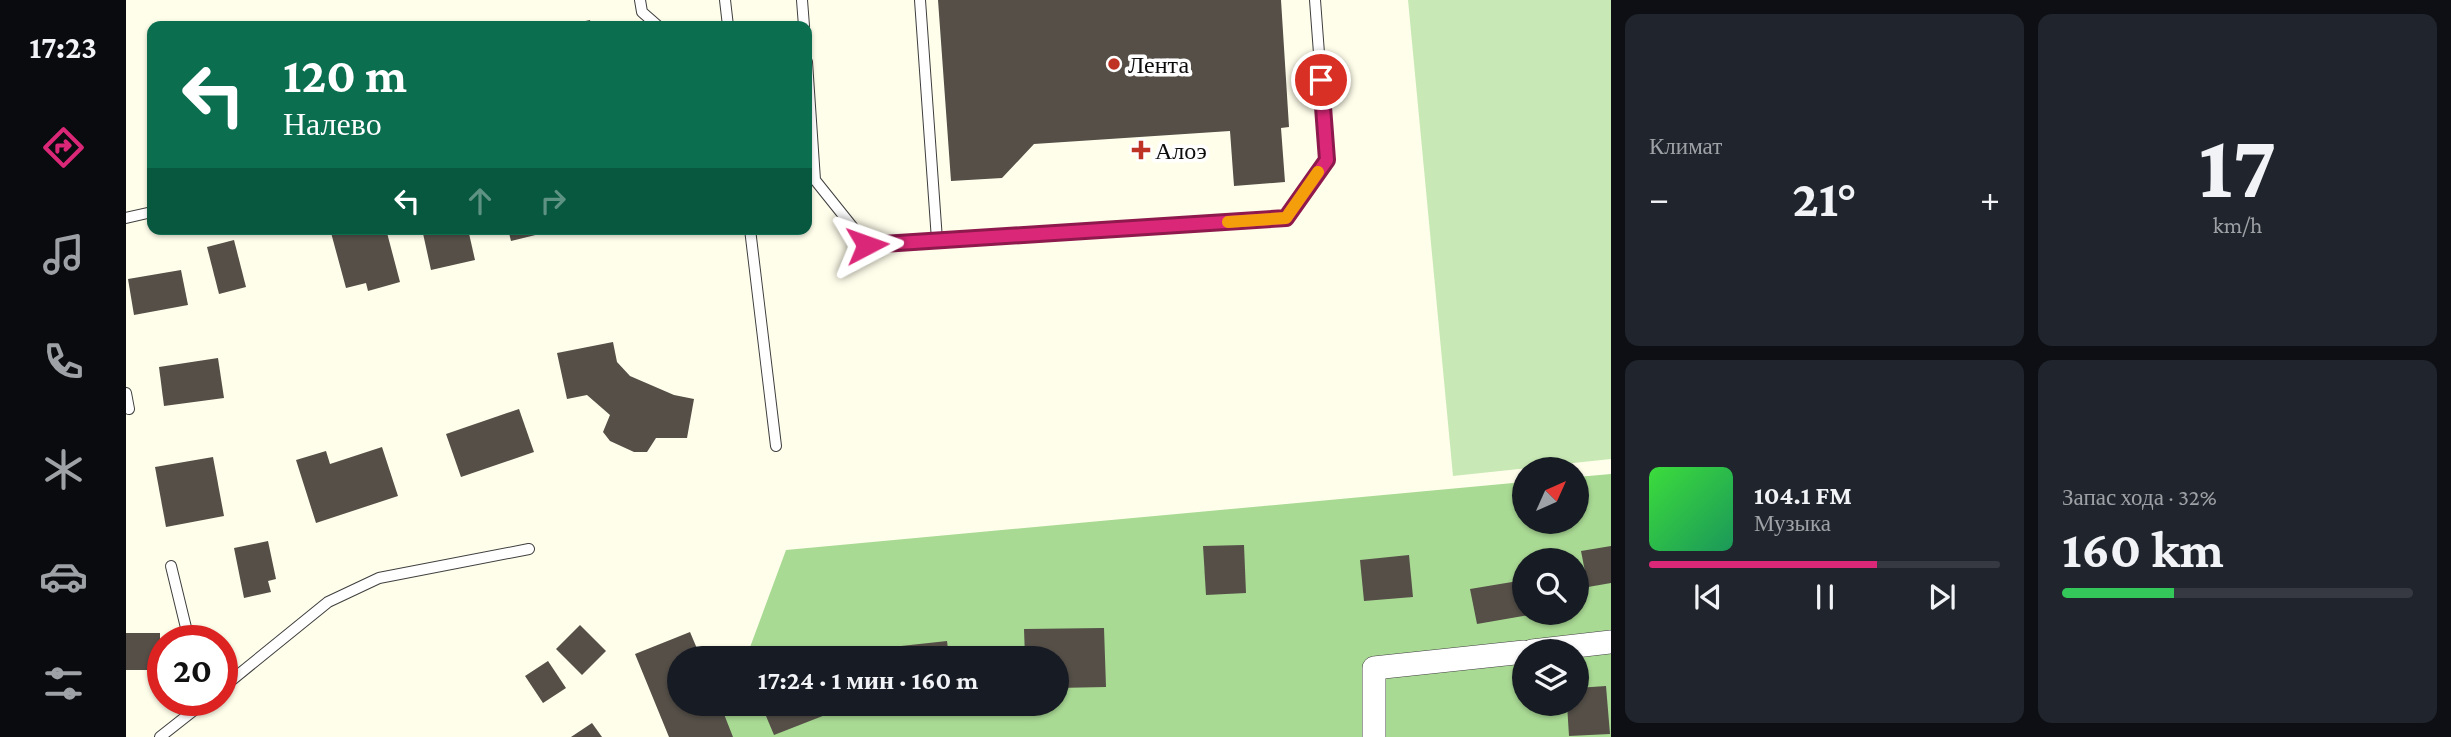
<!DOCTYPE html>
<html lang="ru">
<head>
<meta charset="utf-8">
<style>
  :root { --surface:#171b24; --page:#20242c; --text:#f1f3f6; --muted:#9ea1a6; --line:#363941; --accent:#db2777 }
  body { margin:0; font-family:"Crimson Pro",serif; background:var(--page); color:var(--text); height:100vh; display:flex; flex-direction:column; font-size:26px; white-space:nowrap }
  * { box-sizing:border-box; margin:0 }
  p { font-size:23px; color:var(--muted) }
  .icon { flex:none; width:38px; height:38px; fill:none; stroke:currentColor; stroke-width:2; stroke-linecap:round; stroke-linejoin:round }
  .map { position:relative; flex:1; overflow:hidden }
  .side { display:flex; flex-direction:column; gap:14px; padding:14px; background:#0d0f14; width:840px }
  .side>* { flex:none }
  .hud { position:absolute; left:21px; top:21px; width:665px; height:214px; border-radius:14px; box-shadow:0 2px 5px #0004; background:#0b6e4f; color:#fff; overflow:hidden }
  .needle { width:46px; rotate:45deg }
  .fabs { position:absolute; left:1386px; top:457px; display:grid; gap:14px }
  .fabs a { display:grid; place-items:center; width:77px; height:77px; border-radius:50%; background:var(--surface); box-shadow:0 2px 5px #0004; font-size:35px }
  .speed { position:absolute; left:21px; top:625px; display:flex; gap:14px; font-size:35px; font-weight:700; text-align:center }
  .speed>* { display:grid; place-content:center; width:91px; height:91px; border-radius:50%; background:var(--surface); box-shadow:0 2px 5px #0004; line-height:1 }
  .speed .limit { border:10px solid #d22; background:#fff; color:#111 }
  .pin { position:absolute; display:grid; place-items:center; width:60px; height:60px; color:#fff; margin:-30px; border:4px solid #fff; border-radius:50%; box-shadow:0 2px 7px #0007 }
  .me { position:absolute; width:77px; margin:-38px; rotate:86deg; stroke-linejoin:round; filter:drop-shadow(0 0 5px #0008) }
  .turn { display:flex; align-items:center; gap:24px; height:147px; padding:0 21px; font-size:32px }
  .turn .icon { width:91px; height:91px; stroke-width:2.5 }
  .turn b { display:block; font-size:49px; line-height:60px }
  .lanes { display:flex; align-items:center; height:66px; padding:0 21px; background:#0003; justify-content:center; gap:35px; direction:ltr }
  .lanes .off { opacity:.35 }
  .big { font-size:52px; font-weight:700; line-height:1.1 }
  .side .card { flex:1; display:flex; flex-direction:column; justify-content:center; gap:10px; min-width:0; padding:0 24px; border-radius:14px; background:var(--page) }
  .side .dial { align-items:center; gap:0 }
  .dial b { font-size:91px; line-height:1 }
  .song { display:flex; align-items:center; gap:21px }
  .cover { width:84px; height:84px; border-radius:10px; background:linear-gradient(135deg,hsl(120 70% 55%),hsl(150 70% 35%)) }
  .played { height:7px; border-radius:4px; background:linear-gradient(90deg,var(--accent) 65%,var(--line) 65%) }
  .keys { display:flex; justify-content:space-around; direction:ltr }
  .heat { display:flex; justify-content:space-between; align-items:center; font-size:38px; direction:ltr }
  .charge { height:10px; border-radius:5px; background:linear-gradient(90deg,#34c759 32%,var(--line) 0) }
  .side .tiles { flex:1; display:grid; gap:14px; grid-template-columns:repeat(2,1fr) }
  .trip { position:absolute; left:541px; top:646px; width:402px; height:70px; border-radius:35px; background:var(--surface); box-shadow:0 2px 5px #0004; font-weight:700; line-height:70px; text-align:center }
  main { display:flex; flex:1; min-height:0 }
  .tabs { display:flex; flex-direction:column; width:126px; justify-content:space-around; align-items:center; background:#090b0e; color:var(--muted) }
  .tabs .icon { width:49px; height:49px }
  .tabs .current { color:var(--accent) }
  .tabs b { font-size:32px; color:var(--text) }
  .map>svg:first-child { display:block }
  .green { fill:#c8e9b5 }
  .forest { fill:#a9da94; fill-rule:evenodd }
  .building { fill:#554f48 }
  .lines { fill:none; stroke-linecap:round; stroke-linejoin:round }
  .lane-casing { stroke:#3f3f3f; stroke-width:12 }
  .street-casing { stroke:#3f3f3f; stroke-width:24 }
  .lane { stroke:#fff; stroke-width:10 }
  .street { stroke:#fff; stroke-width:23 }
  .route-casing { stroke:#8e194d; stroke-width:18 }
  .route { stroke:#db2777; stroke-width:12 }
  .slow { stroke:#f59e0b; stroke-width:12 }
  .poi-dot { fill:#be3323; stroke:#fff; stroke-width:2.5 }
  .labels { text-anchor:middle; dominant-baseline:central; stroke-width:7; stroke-linejoin:round; paint-order:stroke }
  .poi-label { font-size:24px; fill:#0c0c0c; stroke:#fff; text-anchor:start }
</style>
</head>
<body>
<main>
<nav class="tabs">
<b>17:23</b>
<svg class="icon current" aria-label="directions" viewBox="0 0 24 24"><path d="M12 3l9 9-9 9-9-9zM9 14v-3h6M13 9l2 2-2 2"/></svg>
<svg class="icon" aria-label="music" viewBox="0 0 24 24"><path d="M9 18V5l10-2v13"/><circle cx="6" cy="18" r="3"/><circle cx="16" cy="16" r="3"/></svg>
<svg class="icon" aria-label="phone" viewBox="0 0 24 24"><path d="M5 4h4l2 5-3 2q2 4 5 5l2-3 5 2v4C11 20 4 13 5 4z"/></svg>
<svg class="icon" aria-label="climate" viewBox="0 0 24 24"><path d="M12 3v18M4 7l16 10M4 17L20 7"/></svg>
<svg class="icon" aria-label="car" viewBox="0 0 24 24"><path d="M5 17H2v-5l4-1 3-4h7l3 4 3 1v5h-3M9 17h6M6 11h13"/><circle cx="7" cy="17" r="2"/><circle cx="17" cy="17" r="2"/></svg>
<svg class="icon" aria-label="filters" viewBox="0 0 24 24"><path d="M4 7h16M4 17h16"/><circle cx="9" cy="7" r="2"/><circle cx="15" cy="17" r="2"/></svg>
</nav>
<div class="map">
<svg width="1485" height="737" viewBox="0 0 1485 737">
  <rect width="100%" height="100%" fill="#fffeeb"/>
  <path class="green" d="M1282 0H1485V459L1327 476Z"/>
  <path class="forest" d="M1485 474V737H591L603 704H931V658H620L660 550 1398 482V522H1451V477ZM1398 560H1451V612H1398ZM1398 651H1451V704H1398Z"/>
  <g class="building">
    <path d="M812 0H1155L1163 127 1155 128 1159 182 1108 186 1104 131 908 144 876 178 825 181Z"/>
    <path d="M464 20 465 26H441V25Z"/>
    <path d="M204 229H260L274 282 242 291 240 283 220 288Z"/>
    <path d="M296 229H342L349 260 305 270Z"/>
    <path d="M382 229H430V230L385 241Z"/>
    <path d="M108 240 120 287 93 294 81 247Z"/>
    <path d="M55 270 62 305 8 315 2 279Z"/>
    <path d="M487 342 491 362 504 376 548 395 568 399 561 438H530L521 452H508L484 441 477 432 484 415 461 395 441 399 431 353Z"/>
    <path d="M92 358 98 398 38 406 33 367Z"/>
    <path d="M393 409 408 452 335 477 320 434Z"/>
    <path d="M256 447 272 496 190 523 170 460 200 451 204 464Z"/>
    <path d="M87 457 98 516 40 527 29 467Z"/>
    <path d="M142 541 150 579 142 581 145 592 118 598 108 548Z"/>
    <path d="M1118 545 1120 593 1080 595 1077 546Z"/>
    <path d="M1485 546V583L1462 587 1455 551Z"/>
    <path d="M1283 555 1287 597 1238 601 1234 560Z"/>
    <path d="M1398 580V612L1409 614 1351 624 1344 589Z"/>
    <path d="M454 625 480 651 456 675 430 649Z"/>
    <path d="M978 628 980 687 931 688V658H899L898 629Z"/>
    <path d="M564 632 575 658H553V704H594L607 737H543L509 654Z"/>
    <rect x="0" y="633" width="34" height="37"/>
    <path d="M821 641 823 658H776L775 646Z"/>
    <path d="M422 661 440 688 417 703 399 676Z"/>
    <path d="M1480 686 1484 734 1443 736 1441 704H1451V688Z"/>
    <path d="M635 704H709L712 710 648 735Z"/>
    <path d="M466 723 476 737H445Z"/>
  </g>
  <g class="lines">
    <defs>
      <g id="lane">
        <path d="M514 0 516 12 532 26"/>
        <path d="M599 0 602 26"/>
        <path d="M676 0 678 26"/>
        <path d="M681 62 689 180 741 245 811 240 794 0"/>
        <path d="M0 218 26 212"/>
        <path d="M624 229 650 446"/>
        <path d="M811 240 1160 218 1201 160 1189 0"/>
        <path d="M0 393 3 409"/>
        <path d="M45 566 63 640"/>
        <path d="M96 688 202 602 253 578 403 549"/>
        <path d="M34 737 81 700"/>
      </g>
      <g id="street">
        <path d="M1406 651 1485 642"/>
        <path d="M1248 737V668L1398 652"/>
      </g>
    </defs>
    <use href="#lane" class="lane-casing"/>
    <use href="#street" class="street-casing"/>
    <use href="#lane" class="lane"/>
    <use href="#street" class="street"/>
  </g>
  <g class="lines">
    <defs>
      <path id="route" d="M741 245 1160 218 1201 160 1195 80"/>
    </defs>
    <use href="#route" class="route-casing"/>
    <use href="#route" class="route"/>
    <path class="slow" d="M1102 222 1160 218 1192 172"/>
  </g>
  <g class="poi-dot">
    <circle cx="988" cy="64" r="7"/>
    <path d="M1011.5 139.5h7v7h7v7h-7v7h-7v-7h-7v-7h7z"/>
  </g>
  <g class="labels">
    <g class="poi-label">
      <text x="1002" y="64">Лента</text>
      <text x="1029" y="150">Алоэ</text>
    </g>
  </g>
</svg>
<div class="fabs">
<a><svg class="needle" viewBox="-14 -14 28 28"><path d="M0-13l5 13h-10z" fill="#e53935"/><path d="M0 13l5-13h-10z" fill="#9ea1a6"/></svg></a>
<a><svg class="icon" aria-label="search" viewBox="0 0 24 24"><circle cx="10" cy="10" r="6"/><path d="M15 15l6 6"/></svg></a>
<a><svg class="icon" aria-label="layers" viewBox="0 0 24 24"><path d="M12 4l9 5-9 5-9-5zM3 14l9 5 9-5"/></svg></a>
</div>
<div class="speed"><div class="limit">20</div></div>
<div class="pin" style="left:1195px;top:80px;background:#d93025"><svg class="icon" aria-label="arrive" viewBox="0 0 24 24"><path d="M6 21V4h12l-3 4 3 4H6"/></svg></div>
<svg class="me" style="left:741px;top:245px" viewBox="-20 -20 40 40"><path d="M0-17L14 15 0 8-14 15z" fill="#db2777" stroke="#fff" stroke-width="4"/></svg>
<div class="trip">17:24 · 1 мин · 160 m</div>
<div class="hud">
<div class="turn"><svg class="icon" aria-label="left" viewBox="0 0 24 24"><path d="M17 20v-9H6M10 6l-5 5 5 5"/></svg><div><b>120 m</b>Налево</div></div>
<div class="lanes"><svg class="icon" aria-label="left" viewBox="0 0 24 24"><path d="M17 20v-9H6M10 6l-5 5 5 5"/></svg><svg class="icon off" aria-label="ahead" viewBox="0 0 24 24"><path d="M12 20V5M6 11l6-6 6 6"/></svg><svg class="icon off" aria-label="right" viewBox="0 0 24 24"><path d="M7 20v-9h11M14 6l5 5-5 5"/></svg></div>
</div>
</div>
<section class="side">
<div class="tiles">
<div class="card"><p>Климат</p>
<div class="heat"><a>−</a><b class="big">21°</b><a>+</a></div>
</div>
<div class="card dial"><b>17</b><p>km/h</p></div>
<div class="card">
<div class="song"><i class="cover"></i><div><b>104.1 FM</b><p>Музыка</p></div></div>
<div class="played"></div>
<div class="keys"><svg class="icon" aria-label="previous" viewBox="0 0 24 24"><path d="M18 5L8 12l10 7zM5 5v14"/></svg><svg class="icon" aria-label="pause" viewBox="0 0 24 24"><path d="M8 5v14M16 5v14"/></svg><svg class="icon" aria-label="next" viewBox="0 0 24 24"><path d="M6 5l10 7-10 7zM19 5v14"/></svg></div>
</div>
<div class="card"><p>Запас хода · 32%</p><b class="big">160 km</b><div class="charge"></div></div>
</div>
</section>
</main>
</body>
</html>
